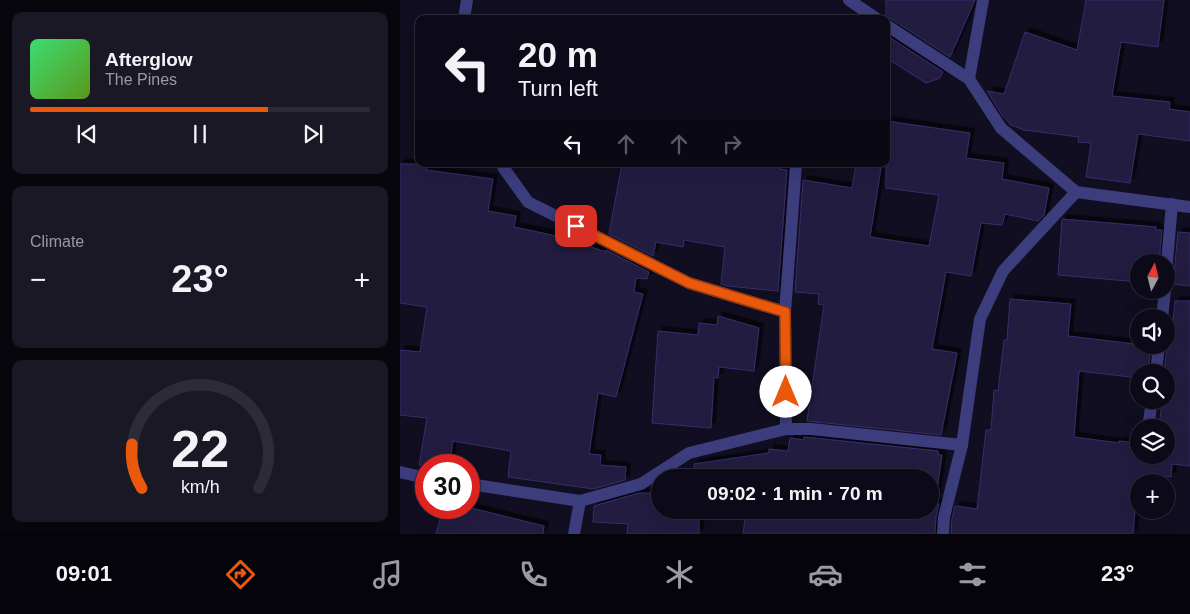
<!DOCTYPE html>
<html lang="en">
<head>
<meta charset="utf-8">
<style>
  :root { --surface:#0c0a18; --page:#1a1825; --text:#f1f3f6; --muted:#9a9aa2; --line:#2c2b37; --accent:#ea580c }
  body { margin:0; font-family:Arial,sans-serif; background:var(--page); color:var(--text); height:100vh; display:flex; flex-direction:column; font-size:19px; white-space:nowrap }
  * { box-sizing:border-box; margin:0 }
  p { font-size:16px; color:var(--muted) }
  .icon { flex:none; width:28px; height:28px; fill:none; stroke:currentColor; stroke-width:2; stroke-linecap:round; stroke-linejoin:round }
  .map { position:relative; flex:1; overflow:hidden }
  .panel { display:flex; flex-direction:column; gap:12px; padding:12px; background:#07060d; width:400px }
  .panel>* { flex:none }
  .guide { position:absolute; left:15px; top:15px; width:475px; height:152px; border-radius:10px; box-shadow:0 5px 20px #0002,0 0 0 1px var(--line); background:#0c0a18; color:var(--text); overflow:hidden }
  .needle { width:32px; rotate:7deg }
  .buttons { position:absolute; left:730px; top:254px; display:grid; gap:10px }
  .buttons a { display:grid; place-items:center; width:45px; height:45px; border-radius:50%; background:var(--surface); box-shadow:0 5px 20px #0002,0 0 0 1px var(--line); font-size:25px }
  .speed { position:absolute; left:15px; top:454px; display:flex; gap:10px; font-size:25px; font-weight:700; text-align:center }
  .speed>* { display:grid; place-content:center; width:65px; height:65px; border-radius:50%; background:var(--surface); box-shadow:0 5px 20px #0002,0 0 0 1px var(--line); line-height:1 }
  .speed .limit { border:8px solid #d22; background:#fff; color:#111 }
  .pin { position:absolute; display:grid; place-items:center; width:42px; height:42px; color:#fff; margin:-21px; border-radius:10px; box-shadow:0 2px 8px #0006 }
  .me { position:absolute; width:55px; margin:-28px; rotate:0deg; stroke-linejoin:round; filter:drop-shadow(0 0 4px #0008) }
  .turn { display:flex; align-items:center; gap:18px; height:105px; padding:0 20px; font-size:22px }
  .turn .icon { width:65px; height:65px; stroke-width:2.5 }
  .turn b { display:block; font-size:35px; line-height:42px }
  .lanes { display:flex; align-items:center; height:48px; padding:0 20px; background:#0003; justify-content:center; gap:25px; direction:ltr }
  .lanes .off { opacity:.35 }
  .big { font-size:38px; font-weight:600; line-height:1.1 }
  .panel .tile { flex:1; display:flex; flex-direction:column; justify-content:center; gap:8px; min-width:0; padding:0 18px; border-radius:10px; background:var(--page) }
  .panel .dial { align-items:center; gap:0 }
  .dial svg { height:130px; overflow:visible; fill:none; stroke:var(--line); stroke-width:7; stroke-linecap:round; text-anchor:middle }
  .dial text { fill:var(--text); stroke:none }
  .song { display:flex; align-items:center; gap:15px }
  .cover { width:60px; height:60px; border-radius:8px; background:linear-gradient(135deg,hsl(140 70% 55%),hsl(90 70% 35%)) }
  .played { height:5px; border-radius:2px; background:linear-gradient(90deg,var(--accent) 70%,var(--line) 70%) }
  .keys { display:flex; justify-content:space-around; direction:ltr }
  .heat { display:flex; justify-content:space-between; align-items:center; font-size:28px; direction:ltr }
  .trip { position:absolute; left:251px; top:469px; width:288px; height:50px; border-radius:25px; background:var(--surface); box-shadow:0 5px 20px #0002,0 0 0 1px var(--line); font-weight:600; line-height:50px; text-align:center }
  .tabs { display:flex; height:80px; justify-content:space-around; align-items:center; background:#05040a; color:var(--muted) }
  .tabs .icon { width:35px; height:35px }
  .tabs .selected { color:var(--accent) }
  .tabs b { font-size:22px; color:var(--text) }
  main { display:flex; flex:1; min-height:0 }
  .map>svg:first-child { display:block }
  .building { fill:#201b40; stroke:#372e6b; filter:url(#shadow) }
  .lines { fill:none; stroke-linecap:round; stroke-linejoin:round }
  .minor { stroke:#3b3d7d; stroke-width:12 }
  .route-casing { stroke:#983908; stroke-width:12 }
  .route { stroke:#ea580c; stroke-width:9 }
</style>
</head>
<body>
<main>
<section class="panel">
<div class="tile">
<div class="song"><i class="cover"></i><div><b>Afterglow</b><p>The Pines</p></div></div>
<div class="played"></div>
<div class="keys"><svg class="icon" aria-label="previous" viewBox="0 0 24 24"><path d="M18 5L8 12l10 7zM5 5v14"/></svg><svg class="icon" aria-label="pause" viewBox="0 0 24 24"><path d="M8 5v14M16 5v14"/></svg><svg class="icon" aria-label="next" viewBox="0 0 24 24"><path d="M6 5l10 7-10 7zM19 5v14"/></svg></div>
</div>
<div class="tile"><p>Climate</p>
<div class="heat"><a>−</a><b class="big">23°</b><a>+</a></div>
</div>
<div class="tile dial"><svg viewBox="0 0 100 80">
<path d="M14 69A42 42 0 1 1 86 69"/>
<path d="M14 69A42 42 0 0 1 8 42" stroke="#ea580c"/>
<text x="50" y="56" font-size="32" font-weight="700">22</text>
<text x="50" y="72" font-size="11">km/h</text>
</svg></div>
</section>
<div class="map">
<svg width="790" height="534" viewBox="0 0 790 534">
  <defs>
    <filter id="shadow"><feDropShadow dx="4.5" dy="-4.5" stdDeviation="0" flood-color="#0009"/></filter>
  </defs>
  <rect width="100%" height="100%" fill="#100e20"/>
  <g class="building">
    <path d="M486 0H575L550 57 490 18 486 17Z"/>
    <path d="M686 0H764L758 47 721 42 712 96 770 102 769 109 790 112V141L738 134 730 183 686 177 691 143 678 142 679 137 624 130 611 125 602 115 587 91 604 94 625 32 677 50Z"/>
    <path d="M486 35 543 72 540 78 526 83 486 58Z"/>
    <path d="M486 121 570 133 566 158 604 163 602 179 649 188 644 215 638 221 605 214 602 225 581 223 571 276 546 272 532 349 557 353 541 435 407 421 424 305 418 304 419 294 395 292 403 180 452 188 456 164 481 168 470 237 529 246 539 195 486 188Z"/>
    <path d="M0 164H27L26 170 93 179 88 211 116 216 114 227 161 237 206 252V250L249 272 247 279 236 278 234 292 243 294 216 397 198 393 189 454 201 455 200 465 226 467 225 480 194 489 108 477 111 451 53 441 49 465H19L27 418 0 415V350L20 352 27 307 0 303Z"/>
    <path d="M222 164H381L380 169 387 170 378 291 327 286 321 284 325 247 284 240 283 247 256 242 253 256 209 234Z"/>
    <path d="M662 219 756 227V230H762L759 262H739V282L658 275Z"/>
    <path d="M778 232 790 233V286L771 284 766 282V280L772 277 774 273Z"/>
    <path d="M610 299 671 304 668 336 751 346 748 372H739V378L679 371 674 437 719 443V441L739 443V455H766V428H759L762 400H766V372H764L767 347 770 348 775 301H790V466L772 464 771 477 757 476 756 482H739V510L735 509 733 534H551L552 518 555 506 577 509 586 430H591L594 390 598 391 604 340H607Z"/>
    <path d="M318 316 359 328 354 371 319 367 318 378 314 377 311 428 252 423 258 331 298 335 299 323 317 325Z"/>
    <path d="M404 437 538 451V455H542L535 503 539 504 536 517 535 534H343L346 510H530V478H295L294 464 369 453V449L388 451 390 438 404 440Z"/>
    <path d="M239 493H260V510H299V534H227L228 524 193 522 194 506Z"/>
    <path d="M43 508H71L144 526 143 534H36Z"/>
  </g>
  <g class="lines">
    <g class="minor">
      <path d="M449 0 477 19"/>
      <path d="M64 19 67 0"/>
      <path d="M486 25 569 79 601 128 676 192 790 207"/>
      <path d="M569 79 583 0"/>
      <path d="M103 167 128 202 289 283 385 312"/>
      <path d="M766 272 772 204"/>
      <path d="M762 318 765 290"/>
      <path d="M756 372 759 345"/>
      <path d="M748 428 752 400"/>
      <path d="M386 429 385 312 396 164"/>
      <path d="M0 472 26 478"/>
      <path d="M69 484 180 501 241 484 289 453 386 429H411L562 445"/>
      <path d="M174 534 180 501"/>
      <path d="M543 534 544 517 562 445 580 319 603 271 676 192"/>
    </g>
  </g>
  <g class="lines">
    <defs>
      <path id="route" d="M176 226 289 283 385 312 386 392"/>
    </defs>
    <use href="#route" class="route-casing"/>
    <use href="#route" class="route"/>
  </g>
</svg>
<div class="buttons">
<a><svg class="needle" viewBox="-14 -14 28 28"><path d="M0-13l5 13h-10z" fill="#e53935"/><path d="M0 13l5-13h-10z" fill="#9a9aa2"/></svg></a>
<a><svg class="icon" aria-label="sound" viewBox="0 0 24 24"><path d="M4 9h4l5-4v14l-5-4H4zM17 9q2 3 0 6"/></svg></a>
<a><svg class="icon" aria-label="search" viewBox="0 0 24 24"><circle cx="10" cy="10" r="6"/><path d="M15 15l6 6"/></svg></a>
<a><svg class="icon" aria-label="layers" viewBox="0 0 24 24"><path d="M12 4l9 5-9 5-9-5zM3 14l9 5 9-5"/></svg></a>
<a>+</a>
</div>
<div class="speed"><div class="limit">30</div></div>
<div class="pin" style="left:176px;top:226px;background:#d93025"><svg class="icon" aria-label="arrive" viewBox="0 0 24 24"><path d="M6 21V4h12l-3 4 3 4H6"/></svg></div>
<svg class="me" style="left:386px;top:392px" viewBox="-20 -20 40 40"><circle r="19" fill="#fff"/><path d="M0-13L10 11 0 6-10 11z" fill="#ea580c"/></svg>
<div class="trip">09:02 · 1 min · 70 m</div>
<div class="guide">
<div class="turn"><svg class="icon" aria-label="left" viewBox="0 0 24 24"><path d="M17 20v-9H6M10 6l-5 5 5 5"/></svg><div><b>20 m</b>Turn left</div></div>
<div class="lanes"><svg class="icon" aria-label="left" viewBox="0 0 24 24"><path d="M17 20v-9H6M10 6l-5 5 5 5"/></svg><svg class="icon off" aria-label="ahead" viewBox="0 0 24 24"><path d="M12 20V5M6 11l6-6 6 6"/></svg><svg class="icon off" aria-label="ahead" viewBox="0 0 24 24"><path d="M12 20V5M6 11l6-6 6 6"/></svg><svg class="icon off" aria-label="right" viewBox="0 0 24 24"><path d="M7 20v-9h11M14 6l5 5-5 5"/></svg></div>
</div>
</div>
</main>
<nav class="tabs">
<b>09:01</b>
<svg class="icon selected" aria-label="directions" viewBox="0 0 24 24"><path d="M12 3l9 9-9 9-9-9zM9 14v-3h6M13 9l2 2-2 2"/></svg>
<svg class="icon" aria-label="music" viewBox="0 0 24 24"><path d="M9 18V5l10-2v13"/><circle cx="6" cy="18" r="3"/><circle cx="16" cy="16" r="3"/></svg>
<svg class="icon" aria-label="phone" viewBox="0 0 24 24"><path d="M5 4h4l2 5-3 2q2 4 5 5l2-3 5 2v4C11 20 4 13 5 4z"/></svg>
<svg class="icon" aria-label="climate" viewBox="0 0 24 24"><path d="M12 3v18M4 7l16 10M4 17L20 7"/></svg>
<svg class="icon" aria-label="car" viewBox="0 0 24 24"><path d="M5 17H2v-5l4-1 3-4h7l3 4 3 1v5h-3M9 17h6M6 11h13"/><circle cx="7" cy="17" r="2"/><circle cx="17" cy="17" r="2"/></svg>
<svg class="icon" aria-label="filters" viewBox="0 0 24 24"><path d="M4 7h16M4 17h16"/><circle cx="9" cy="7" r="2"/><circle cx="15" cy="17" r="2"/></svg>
<b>23°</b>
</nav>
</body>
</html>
